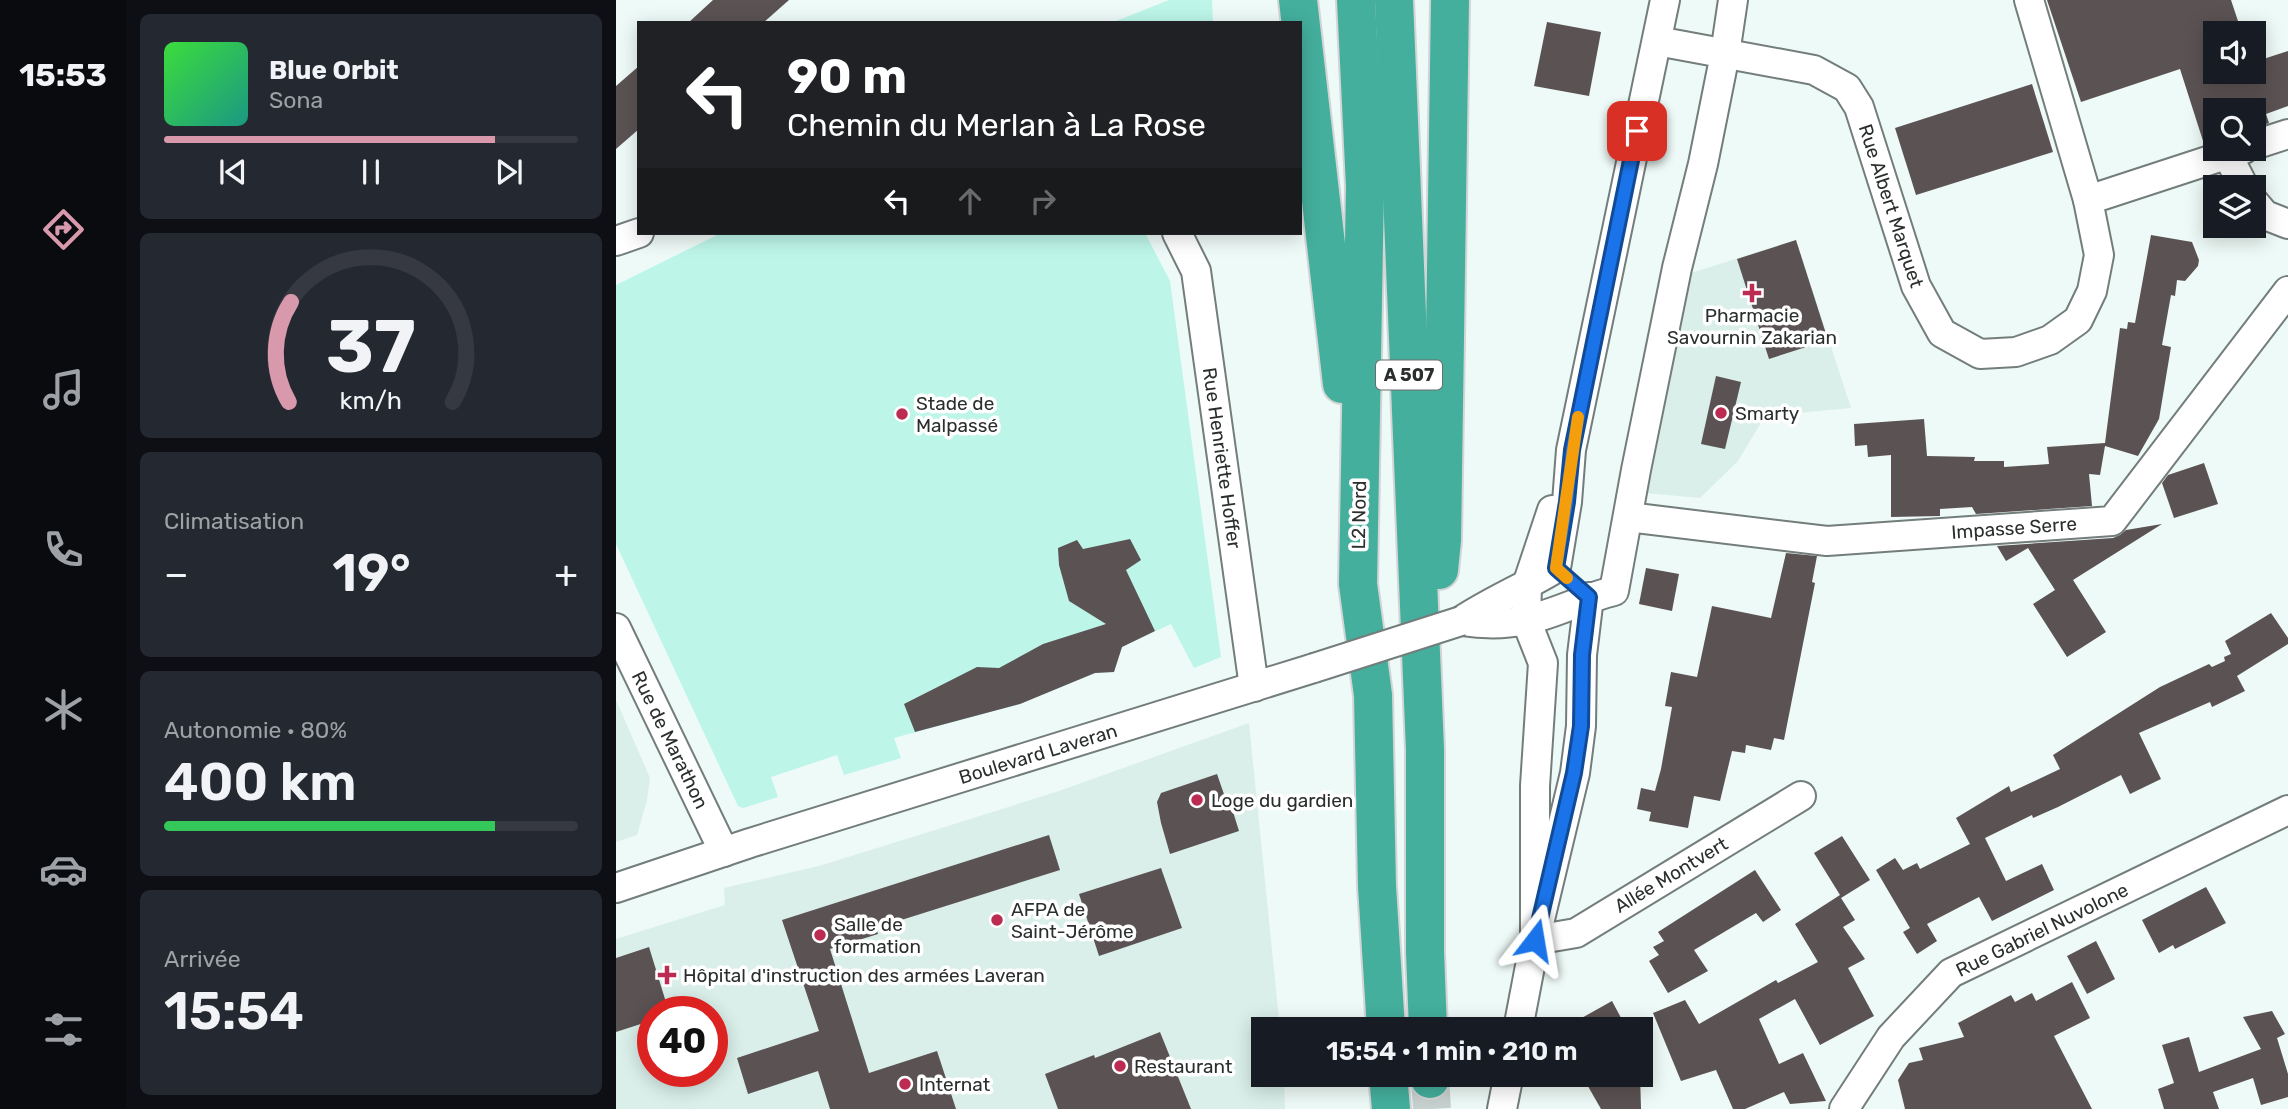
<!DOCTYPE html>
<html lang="fr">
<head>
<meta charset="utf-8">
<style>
  :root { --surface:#171b24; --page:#242831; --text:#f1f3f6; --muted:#9ea1a6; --line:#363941; --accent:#d999ac }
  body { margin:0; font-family:Rubik,sans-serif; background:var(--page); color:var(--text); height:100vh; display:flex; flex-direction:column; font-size:26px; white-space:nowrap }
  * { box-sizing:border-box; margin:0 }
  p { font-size:23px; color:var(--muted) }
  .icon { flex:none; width:38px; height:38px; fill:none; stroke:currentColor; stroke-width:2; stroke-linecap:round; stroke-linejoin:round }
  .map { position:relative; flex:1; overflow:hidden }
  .details { display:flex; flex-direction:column; gap:14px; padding:14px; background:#0d0f14; width:490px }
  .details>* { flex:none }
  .banner { position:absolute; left:21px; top:21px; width:665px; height:214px; border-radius:0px; box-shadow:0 4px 18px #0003; background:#202124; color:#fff; overflow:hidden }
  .buttons { position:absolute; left:1587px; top:21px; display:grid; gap:14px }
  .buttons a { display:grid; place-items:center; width:63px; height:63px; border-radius:0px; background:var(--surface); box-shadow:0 4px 18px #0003; font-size:35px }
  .speed { position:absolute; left:21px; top:996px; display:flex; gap:14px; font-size:35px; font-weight:700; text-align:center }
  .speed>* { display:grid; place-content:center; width:91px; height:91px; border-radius:50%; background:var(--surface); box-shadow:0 4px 18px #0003; line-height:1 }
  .speed .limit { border:10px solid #d22; background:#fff; color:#111 }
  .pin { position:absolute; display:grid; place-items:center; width:60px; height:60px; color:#fff; margin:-30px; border-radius:14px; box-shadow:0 4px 10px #0006 }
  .me { position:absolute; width:77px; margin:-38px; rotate:14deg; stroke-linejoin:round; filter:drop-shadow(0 0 5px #0008) }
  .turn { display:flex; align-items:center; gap:24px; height:147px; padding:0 35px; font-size:32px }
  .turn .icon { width:91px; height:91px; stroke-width:2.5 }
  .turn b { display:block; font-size:49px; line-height:60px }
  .lanes { display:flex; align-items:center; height:66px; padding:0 35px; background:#0003; justify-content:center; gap:35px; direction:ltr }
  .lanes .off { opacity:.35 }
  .big { font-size:52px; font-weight:600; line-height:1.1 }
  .details .card { flex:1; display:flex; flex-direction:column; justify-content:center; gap:10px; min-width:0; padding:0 24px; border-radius:10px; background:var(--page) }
  .details .dial { align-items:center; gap:0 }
  .dial svg { height:182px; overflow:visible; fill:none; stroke:var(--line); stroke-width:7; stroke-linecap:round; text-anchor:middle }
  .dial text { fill:var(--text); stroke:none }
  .song { display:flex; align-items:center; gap:21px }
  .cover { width:84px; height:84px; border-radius:10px; background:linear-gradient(135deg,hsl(120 70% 55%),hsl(170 70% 35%)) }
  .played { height:7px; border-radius:4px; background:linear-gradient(90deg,var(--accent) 80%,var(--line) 80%) }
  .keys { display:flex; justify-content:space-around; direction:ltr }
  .heat { display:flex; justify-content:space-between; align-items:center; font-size:38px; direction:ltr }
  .charge { height:10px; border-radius:5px; background:linear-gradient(90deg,#34c759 80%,var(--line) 0) }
  .trip { position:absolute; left:635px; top:1017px; width:402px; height:70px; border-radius:0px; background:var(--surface); box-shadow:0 4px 18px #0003; font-weight:600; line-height:70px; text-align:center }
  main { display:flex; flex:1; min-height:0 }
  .dock { display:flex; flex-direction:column; width:126px; justify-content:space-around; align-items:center; background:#090b0e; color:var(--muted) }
  .dock .icon { width:49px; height:49px }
  .dock .current { color:var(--accent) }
  .dock b { font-size:32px; color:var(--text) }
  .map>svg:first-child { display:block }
  .built { fill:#daefea; fill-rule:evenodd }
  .green { fill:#bdf5e9 }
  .building { fill:#5b5253 }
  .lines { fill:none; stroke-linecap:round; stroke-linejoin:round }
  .highway-tunnel { stroke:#c7d1cf; stroke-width:38; stroke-dasharray:38 19; stroke-linecap:butt }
  .minor-casing { stroke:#737d7b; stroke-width:32 }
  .highway-casing { stroke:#d4d5d5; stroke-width:42 }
  .minor { stroke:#fff; stroke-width:28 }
  .highway { stroke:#44af9d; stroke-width:38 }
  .minor-bridge-casing { stroke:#737d7b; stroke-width:32; stroke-linecap:butt }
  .minor-bridge { stroke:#fff; stroke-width:28 }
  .route-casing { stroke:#114b97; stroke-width:18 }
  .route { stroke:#1a73e8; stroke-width:12 }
  .slow { stroke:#f59e0b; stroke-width:12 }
  .poi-dot { fill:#bc2c52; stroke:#fff; stroke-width:2.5 }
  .labels { text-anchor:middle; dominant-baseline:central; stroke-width:7; stroke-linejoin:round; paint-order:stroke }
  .shield { fill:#fff; stroke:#6a6d6c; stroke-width:2 }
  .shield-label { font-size:18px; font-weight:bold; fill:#2a2e2d }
  .street-label { font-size:19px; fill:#2a2e2d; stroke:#fff }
  .poi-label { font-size:19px; fill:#2a2e2d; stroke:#fff; text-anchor:start }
</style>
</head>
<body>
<main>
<nav class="dock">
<b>15:53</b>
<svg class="icon current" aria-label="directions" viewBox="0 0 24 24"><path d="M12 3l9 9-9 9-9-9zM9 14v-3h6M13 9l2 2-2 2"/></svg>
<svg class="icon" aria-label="music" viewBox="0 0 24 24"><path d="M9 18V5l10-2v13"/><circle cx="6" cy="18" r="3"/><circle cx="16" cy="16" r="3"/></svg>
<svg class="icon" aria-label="phone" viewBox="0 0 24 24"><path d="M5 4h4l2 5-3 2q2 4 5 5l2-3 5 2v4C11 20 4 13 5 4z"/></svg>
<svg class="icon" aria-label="climate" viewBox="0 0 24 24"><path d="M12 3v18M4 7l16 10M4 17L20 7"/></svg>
<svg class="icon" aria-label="car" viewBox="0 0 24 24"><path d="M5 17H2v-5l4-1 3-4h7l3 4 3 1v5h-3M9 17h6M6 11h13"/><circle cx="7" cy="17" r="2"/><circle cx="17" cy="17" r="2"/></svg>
<svg class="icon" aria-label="filters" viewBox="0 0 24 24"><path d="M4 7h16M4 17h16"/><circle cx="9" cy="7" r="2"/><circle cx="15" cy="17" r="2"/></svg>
</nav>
<section class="details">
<div class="card">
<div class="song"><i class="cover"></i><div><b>Blue Orbit</b><p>Sona</p></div></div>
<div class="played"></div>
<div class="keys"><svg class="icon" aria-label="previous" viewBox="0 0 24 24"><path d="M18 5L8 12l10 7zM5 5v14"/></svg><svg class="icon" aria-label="pause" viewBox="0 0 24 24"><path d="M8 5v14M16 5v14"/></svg><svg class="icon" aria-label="next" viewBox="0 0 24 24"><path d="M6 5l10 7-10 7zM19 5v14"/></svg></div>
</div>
<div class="card dial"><svg viewBox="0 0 100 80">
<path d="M14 69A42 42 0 1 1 86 69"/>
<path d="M14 69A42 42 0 0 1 15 25" stroke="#d999ac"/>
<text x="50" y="56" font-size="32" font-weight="700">37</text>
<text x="50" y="72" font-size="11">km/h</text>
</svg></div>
<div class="card"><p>Climatisation</p>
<div class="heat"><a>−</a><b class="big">19°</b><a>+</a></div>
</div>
<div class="card"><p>Autonomie · 80%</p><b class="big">400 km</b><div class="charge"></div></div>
<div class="card"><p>Arrivée</p><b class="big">15:54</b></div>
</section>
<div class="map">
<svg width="1672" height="1109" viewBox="0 0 1672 1109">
  <rect width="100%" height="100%" fill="#eefaf7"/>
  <g class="built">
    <path d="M1180 240 1235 408 1149 416 1122 461 1084 498 1029 493 1072 274Z"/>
    <path d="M0 700 34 778 31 800 21 835 0 842Z"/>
    <path d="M633 723 664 1029H648V1074L668 1075 669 1109H0V939L109 905 108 888 203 866 316 831 443 791ZM37 1012H96V1071H37Z"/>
  </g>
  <g class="green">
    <path d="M553 0H596L597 23H495Z"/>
    <path d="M105 233H529L554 281 605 657 578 668 555 624 506 647 498 672 479 673 404 704 278 738 285 758 228 775 221 755 155 777 162 797 127 808 122 806 0 544V285Z"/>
  </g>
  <g class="building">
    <path d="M97 0H173L147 23H72Z"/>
    <path d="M1431 0H1615L1626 33H1600V72H1638V62L1672 51V106L1650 114 1653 123 1638 128V110H1600V141L1588 144 1564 69 1465 102Z"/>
    <path d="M931 22 985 32 973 96 918 86Z"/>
    <path d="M23 66V129L0 149V86Z"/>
    <path d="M1416 84 1437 152 1300 195 1279 128Z"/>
    <path d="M1535 235 1576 242 1583 260 1582 266 1569 281 1561 280 1559 296 1555 295 1546 345 1555 347 1543 419 1522 456 1489 446 1484 475 1473 474 1476 506 1360 514 1356 507 1324 509V516L1275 517V455L1252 457 1251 445 1239 446 1238 424 1308 419 1311 456 1359 457 1358 461H1388V467L1433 464 1431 447 1489 443 1504 328 1511 329 1512 322 1519 323Z"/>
    <path d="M1180 240 1212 340 1153 359 1121 259Z"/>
    <path d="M1100 376 1125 382 1109 449 1085 444Z"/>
    <path d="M1588 463 1602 504 1558 518 1546 483 1552 475Z"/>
    <path d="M1546 524 1457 580 1490 632 1451 657 1417 604 1439 590 1412 548 1390 561 1381 546 1497 538 1504 535 1510 530Z"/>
    <path d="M514 539 525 560 510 570 539 631 506 647 498 672 479 673 404 704 299 732 288 704 361 667 383 668 427 644 490 624 453 601 443 565 442 548 461 540 467 549Z"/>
    <path d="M1170 553 1201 556 1196 582 1199 583 1168 740 1158 738 1155 750 1130 745 1129 753 1116 751 1104 801 1078 796 1072 828 1033 821 1035 812 1021 809 1025 788 1039 791 1045 769 1056 707 1049 706 1055 672 1081 677 1096 606 1155 618Z"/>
    <path d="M1030 568 1063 574 1056 611 1023 604Z"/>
    <path d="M1655 613 1672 638V644L1621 676 1629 691 1596 707 1594 702 1523 733 1545 779 1514 794 1505 775 1442 807 1417 818 1416 815 1369 838 1390 881 1426 864 1438 890 1376 921 1363 897 1311 924 1321 941 1301 954 1287 932 1294 928 1260 870 1279 858 1287 870 1301 863 1304 869 1354 844 1340 818 1393 786 1395 792 1444 769 1437 755 1544 687 1593 664 1596 667 1609 661 1608 657 1615 654 1609 641Z"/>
    <path d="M601 774 610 800 613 799 623 831 554 854 545 823 541 802 545 793Z"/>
    <path d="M433 835 444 870 260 928 262 934 214 949 253 1073 321 1051 340 1109H214L202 1071 132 1094 121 1058 203 1031 166 920Z"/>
    <path d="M1226 836 1254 880 1225 898 1239 920 1227 927 1249 959 1232 968 1258 1016 1204 1045 1179 999 1143 1019 1163 1064 1187 1053 1210 1101 1174 1104 1168 1092 1129 1109H1117L1100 1070 1065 1081 1037 1013 1069 1000 1083 1024 1160 980 1162 983 1202 962 1179 924 1224 895 1198 853Z"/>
    <path d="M545 868 566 928 483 956 463 894Z"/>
    <path d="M1139 870 1165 910 1147 922 1140 913 1078 950 1092 971 1052 993 1033 961 1043 955 1037 947 1048 941 1042 932Z"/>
    <path d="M1590 887 1610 923 1559 949 1557 945 1543 953 1526 920Z"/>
    <path d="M1480 941 1499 979 1471 994 1451 956Z"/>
    <path d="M33 947 53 1012H37V1020L0 1032V958Z"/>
    <path d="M1456 982 1474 1018 1438 1036 1476 1109H1289L1282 1080 1293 1063 1307 1060 1303 1048 1348 1037 1342 1023 1395 995 1399 1002 1416 993 1420 1001Z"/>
    <path d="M996 1001 1011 1029H946Z"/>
    <path d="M1656 1011 1669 1034 1661 1038 1672 1074V1097L1645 1105 1637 1078 1597 1092 1603 1109H1548L1542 1089 1558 1083 1546 1045 1573 1037 1583 1072 1645 1049 1627 1017Z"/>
    <path d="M544 1032 575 1109H442L429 1074 478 1055 479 1058Z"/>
    <path d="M965 1074H1024L1025 1109H985Z"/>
  </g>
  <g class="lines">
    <path class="highway-tunnel" d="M814 1079 816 1109"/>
    <defs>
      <g id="minor">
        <path d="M1413 0 1472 200"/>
        <path d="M1041 41 1198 70 1231 88 1243 107 1300 286 1326 333 1364 354 1400 352 1434 340 1462 320 1476 291 1483 255 1472 200 1628 149"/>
        <path d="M1638 145 1672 134"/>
        <path d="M1611 154 1628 187"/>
        <path d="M1638 202 1649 215 1672 224"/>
        <path d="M561 233 580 271 638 687"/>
        <path d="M0 241 23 233"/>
        <path d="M1012 517 1211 541 1496 521 1672 291"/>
        <path d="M845 621C866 624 888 625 910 620 939 614 968 598 998 591L1020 470 1061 268 1087 164 1109 54 1117 0"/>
        <path d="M845 621C875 601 909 587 940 568L951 502 955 450 1049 0"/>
        <path d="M0 628 108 852"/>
        <path d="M0 888 134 843 698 668"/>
        <path d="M919 940V786L927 663 910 620 911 585 936 510"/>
        <path d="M919 940 960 933 1185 796"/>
        <path d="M902 1029 919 940 959 773 965 726 966 655 973 597"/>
        <path d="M886 1109 893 1074"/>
        <path d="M1228 1109 1275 1037 1335 973 1672 810"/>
      </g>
      <g id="highway">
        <path d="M682 0 726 384"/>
        <path d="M740 0 749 186 742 584 757 695 761 886 770 1029"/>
        <path d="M778 0 809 750V952L812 1029"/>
        <path d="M823 570 826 540 834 0"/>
        <path d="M772 1074 775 1109"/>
        <path d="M814 1074V1079"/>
      </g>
    </defs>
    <use href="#minor" class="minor-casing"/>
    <use href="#highway" class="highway-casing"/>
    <use href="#minor" class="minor"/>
    <use href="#highway" class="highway"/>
    <defs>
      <path id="minor-bridge" d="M698 668 845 621"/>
    </defs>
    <use href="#minor-bridge" class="minor-bridge-casing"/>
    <use href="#minor-bridge" class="minor-bridge"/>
  </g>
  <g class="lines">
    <defs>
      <path id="route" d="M919 940 958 773 965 726 966 655 973 597 940 568 951 502 956 450 1021 131"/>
    </defs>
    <use href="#route" class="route-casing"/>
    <use href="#route" class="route"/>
    <path class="slow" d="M951 578 940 568 962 417"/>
  </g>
  <g class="poi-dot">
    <path d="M1132.5 282.5h7v7h7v7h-7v7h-7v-7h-7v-7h7z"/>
    <circle cx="1105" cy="413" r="7"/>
    <circle cx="286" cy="414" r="7"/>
    <circle cx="581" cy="800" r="7"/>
    <circle cx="381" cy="920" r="7"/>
    <circle cx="204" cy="935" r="7"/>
    <path d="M47.5 964.5h7v7h7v7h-7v7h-7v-7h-7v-7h7z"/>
    <circle cx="504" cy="1066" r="7"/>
    <circle cx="289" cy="1084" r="7"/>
  </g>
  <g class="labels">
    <rect class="shield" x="760" y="360.5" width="66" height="29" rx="5"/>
    <g class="shield-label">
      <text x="793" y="375">A 507</text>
    </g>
    <g class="street-label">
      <text transform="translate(1275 206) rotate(72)">Rue Albert Marquet</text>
      <text transform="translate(606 458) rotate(82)">Rue Henriette Hoffer</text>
      <text transform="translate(743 515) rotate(-89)">L2 Nord</text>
      <text transform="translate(1398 528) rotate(-4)">Impasse Serre</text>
      <text transform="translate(54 740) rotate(64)">Rue de Marathon</text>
      <text transform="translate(422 754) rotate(-17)">Boulevard Laveran</text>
      <text transform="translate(1055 875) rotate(-31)">Allée Montvert</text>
      <text transform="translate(1426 930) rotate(-26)">Rue Gabriel Nuvolone</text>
    </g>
    <g class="poi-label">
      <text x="1136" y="315" text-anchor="middle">Pharmacie<tspan x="1136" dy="22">Savournin Zakarian</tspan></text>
      <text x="300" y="403">Stade de<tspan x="300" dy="22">Malpassé</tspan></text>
      <text x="1119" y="413">Smarty</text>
      <text x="595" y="800">Loge du gardien</text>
      <text x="395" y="909">AFPA de<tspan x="395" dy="22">Saint-Jérôme</tspan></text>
      <text x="218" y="924">Salle de<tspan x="218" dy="22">formation</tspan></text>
      <text x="67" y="975">Hôpital d'instruction des armées Laveran</text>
      <text x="518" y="1066">Restaurant</text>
      <text x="303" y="1084">Internat</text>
    </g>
  </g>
</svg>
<div class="buttons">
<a><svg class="icon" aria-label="sound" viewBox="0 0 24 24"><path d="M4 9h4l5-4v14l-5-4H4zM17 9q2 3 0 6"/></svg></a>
<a><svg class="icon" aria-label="search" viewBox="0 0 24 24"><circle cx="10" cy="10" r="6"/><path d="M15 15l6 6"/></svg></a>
<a><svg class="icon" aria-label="layers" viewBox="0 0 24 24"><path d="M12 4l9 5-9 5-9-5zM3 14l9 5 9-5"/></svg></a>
</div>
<div class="speed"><div class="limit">40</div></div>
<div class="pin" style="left:1021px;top:131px;background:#d93025"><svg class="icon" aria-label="arrive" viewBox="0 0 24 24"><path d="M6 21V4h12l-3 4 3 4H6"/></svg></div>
<svg class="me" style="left:919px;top:940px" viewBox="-20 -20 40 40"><path d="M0-17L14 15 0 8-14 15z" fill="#1a73e8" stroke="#fff" stroke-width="4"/></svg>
<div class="trip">15:54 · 1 min · 210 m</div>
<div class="banner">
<div class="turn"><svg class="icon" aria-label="left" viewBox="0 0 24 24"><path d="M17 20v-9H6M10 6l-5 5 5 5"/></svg><div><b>90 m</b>Chemin du Merlan à La Rose</div></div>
<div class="lanes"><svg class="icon" aria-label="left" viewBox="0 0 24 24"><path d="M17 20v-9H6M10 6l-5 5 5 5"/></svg><svg class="icon off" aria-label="ahead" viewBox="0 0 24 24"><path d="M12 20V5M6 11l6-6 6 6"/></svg><svg class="icon off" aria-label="right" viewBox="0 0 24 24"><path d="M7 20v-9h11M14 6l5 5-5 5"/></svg></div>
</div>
</div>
</main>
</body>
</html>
